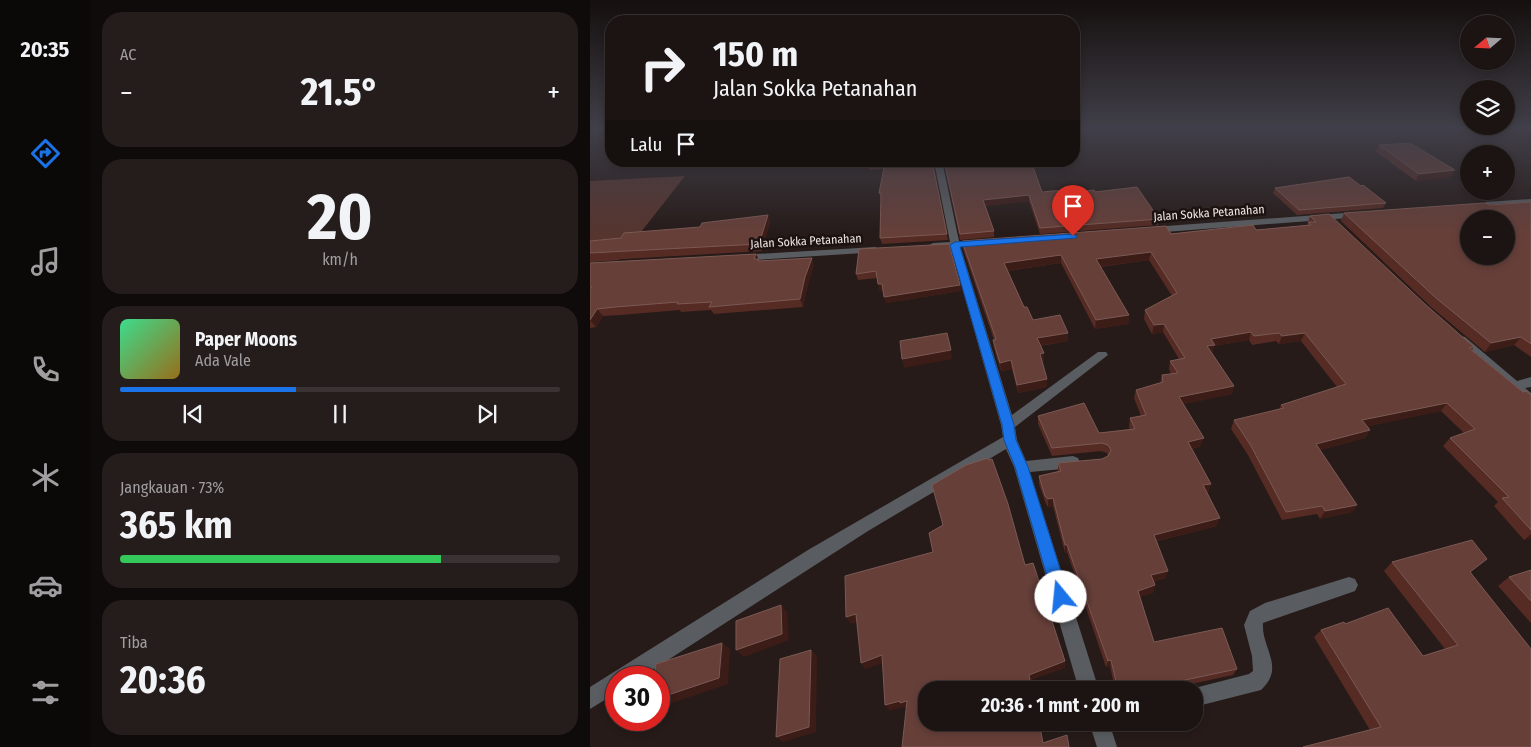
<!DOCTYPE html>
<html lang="id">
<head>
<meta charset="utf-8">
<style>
  :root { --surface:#1c1413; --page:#251d1c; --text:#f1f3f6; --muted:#a09ea0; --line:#3a3333; --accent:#1a73e8 }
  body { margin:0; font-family:"Fira Sans Condensed",sans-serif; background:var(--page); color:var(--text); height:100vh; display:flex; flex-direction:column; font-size:19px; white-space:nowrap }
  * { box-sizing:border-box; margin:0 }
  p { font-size:16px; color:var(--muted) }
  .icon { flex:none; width:28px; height:28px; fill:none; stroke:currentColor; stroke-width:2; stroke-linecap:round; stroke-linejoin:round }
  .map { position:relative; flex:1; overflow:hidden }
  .panel { display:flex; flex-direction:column; gap:12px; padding:12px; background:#0f0b0a; width:500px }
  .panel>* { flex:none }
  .hud { position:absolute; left:15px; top:15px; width:475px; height:152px; border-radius:20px; box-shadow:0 2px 8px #0003,0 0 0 1px var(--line); background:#1c1413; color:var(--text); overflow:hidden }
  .needle { width:32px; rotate:251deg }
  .fabs { position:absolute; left:870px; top:15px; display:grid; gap:10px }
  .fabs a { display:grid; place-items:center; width:55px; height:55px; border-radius:50%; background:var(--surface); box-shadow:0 2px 8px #0003,0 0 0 1px var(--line); font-size:25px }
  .speed { position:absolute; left:15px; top:666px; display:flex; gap:10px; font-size:25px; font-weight:700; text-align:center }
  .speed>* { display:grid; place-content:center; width:65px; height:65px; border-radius:50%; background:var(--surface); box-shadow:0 2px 8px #0003,0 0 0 1px var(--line); line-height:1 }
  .speed .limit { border:8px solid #d22; background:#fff; color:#111 }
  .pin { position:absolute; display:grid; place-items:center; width:42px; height:42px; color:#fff; margin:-51px -21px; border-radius:50% 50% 50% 0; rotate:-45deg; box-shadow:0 0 5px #0007 }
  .pin .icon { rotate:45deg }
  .me { position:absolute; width:55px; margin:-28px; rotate:343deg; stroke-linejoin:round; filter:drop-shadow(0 0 4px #0008) }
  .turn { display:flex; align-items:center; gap:18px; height:105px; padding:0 25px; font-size:22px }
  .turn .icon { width:65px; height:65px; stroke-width:2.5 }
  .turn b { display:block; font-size:35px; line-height:42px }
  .then { display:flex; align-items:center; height:48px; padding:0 25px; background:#0003; gap:10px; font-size:19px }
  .big { font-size:38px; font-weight:700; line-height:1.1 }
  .panel .tile { flex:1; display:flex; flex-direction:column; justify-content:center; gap:8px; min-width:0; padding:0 18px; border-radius:20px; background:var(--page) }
  .panel .dial { align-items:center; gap:0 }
  .dial b { font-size:65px; line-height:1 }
  .song { display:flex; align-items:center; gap:15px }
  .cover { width:60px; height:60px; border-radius:8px; background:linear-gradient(135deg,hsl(150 70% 55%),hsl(40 70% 35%)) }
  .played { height:5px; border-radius:2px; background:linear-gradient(90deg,var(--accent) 40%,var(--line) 40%) }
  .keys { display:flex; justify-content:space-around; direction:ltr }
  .heat { display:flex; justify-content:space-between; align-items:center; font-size:28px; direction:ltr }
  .charge { height:8px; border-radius:4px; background:linear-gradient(90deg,#34c759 73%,var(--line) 0) }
  .trip { position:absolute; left:328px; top:681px; width:285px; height:50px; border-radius:20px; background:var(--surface); box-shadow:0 2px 8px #0003,0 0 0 1px var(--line); font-weight:700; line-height:50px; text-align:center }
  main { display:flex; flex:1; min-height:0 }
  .tabs { display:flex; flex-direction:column; width:90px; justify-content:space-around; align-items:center; background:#0b0808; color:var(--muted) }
  .tabs .icon { width:35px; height:35px }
  .tabs .selected { color:var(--accent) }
  .tabs b { font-size:22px; color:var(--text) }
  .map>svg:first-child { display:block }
  .green { fill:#56352f }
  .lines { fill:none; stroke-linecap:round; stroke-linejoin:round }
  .minor { fill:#595d61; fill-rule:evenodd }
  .tertiary { fill:#595d61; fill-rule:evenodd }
  .wall { fill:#552b24 }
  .shaded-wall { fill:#3c1c17 }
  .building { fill:#663f39; stroke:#7b5954; fill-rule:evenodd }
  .route { fill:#1a73e8; stroke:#114b97 }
  .labels { text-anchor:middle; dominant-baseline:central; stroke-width:5; stroke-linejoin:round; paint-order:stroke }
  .far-street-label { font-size:12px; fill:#ede5e3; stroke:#1c1210 }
</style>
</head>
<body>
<main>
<nav class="tabs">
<b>20:35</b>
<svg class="icon selected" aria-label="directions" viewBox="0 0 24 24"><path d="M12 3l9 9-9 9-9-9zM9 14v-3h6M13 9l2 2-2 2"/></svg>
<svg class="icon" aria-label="music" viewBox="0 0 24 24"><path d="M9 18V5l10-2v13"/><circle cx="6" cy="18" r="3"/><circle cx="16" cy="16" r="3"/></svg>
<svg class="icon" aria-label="phone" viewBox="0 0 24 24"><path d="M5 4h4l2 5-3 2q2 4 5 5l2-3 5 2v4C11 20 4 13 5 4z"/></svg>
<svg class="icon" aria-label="climate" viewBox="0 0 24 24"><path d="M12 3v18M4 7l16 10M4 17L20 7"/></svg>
<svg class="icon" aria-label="car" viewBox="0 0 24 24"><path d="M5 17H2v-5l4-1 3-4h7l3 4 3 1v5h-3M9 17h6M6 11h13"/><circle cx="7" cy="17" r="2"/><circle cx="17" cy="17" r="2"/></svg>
<svg class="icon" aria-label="filters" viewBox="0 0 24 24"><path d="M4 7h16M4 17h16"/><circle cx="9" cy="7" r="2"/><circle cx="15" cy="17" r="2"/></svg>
</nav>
<section class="panel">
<div class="tile"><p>AC</p>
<div class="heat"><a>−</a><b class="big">21.5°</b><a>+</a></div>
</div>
<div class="tile dial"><b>20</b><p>km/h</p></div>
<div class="tile">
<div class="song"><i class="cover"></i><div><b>Paper Moons</b><p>Ada Vale</p></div></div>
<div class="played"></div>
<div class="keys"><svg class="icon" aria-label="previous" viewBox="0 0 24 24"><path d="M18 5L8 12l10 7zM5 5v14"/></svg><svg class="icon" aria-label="pause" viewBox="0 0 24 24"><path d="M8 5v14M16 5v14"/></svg><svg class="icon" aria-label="next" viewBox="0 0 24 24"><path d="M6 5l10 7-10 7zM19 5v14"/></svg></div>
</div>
<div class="tile"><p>Jangkauan · 73%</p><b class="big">365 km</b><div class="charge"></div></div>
<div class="tile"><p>Tiba</p><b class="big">20:36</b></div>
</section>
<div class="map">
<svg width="941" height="747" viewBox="0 0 941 747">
  <rect width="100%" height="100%" fill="#261b19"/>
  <path class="green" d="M95 176 29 260 0 262V181Z"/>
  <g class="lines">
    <g class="minor">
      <path d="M365 242 370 245 422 415 508 352H516L518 355 425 427 427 440 436 461 483 456 488 458 490 462 488 466 483 468 440 472 509 690H489L424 467 416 449 278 531 50 678H26V693L0 709V687L218 550 413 437 411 425 360 245Z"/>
      <path d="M871 336 875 337 927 381 941 377V387L935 388 941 393V405L936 403 867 343 865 340 867 337Z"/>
      <path d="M759 577 765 579 768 585 765 591 673 623C671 648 696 667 671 690L604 707V690H597L659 674 663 671 662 656 654 625 660 611 675 603Z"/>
      <path d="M499 722H519L527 747H507Z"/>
    </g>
    <g class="tertiary">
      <path d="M344 161H352L369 241H391V245L343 249 338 246 343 243 360 242Z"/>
      <path d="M941 199V205L896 208 892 205 896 202Z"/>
      <path d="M769 212 773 215 772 217 562 233 557 230 562 227Z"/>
      <path d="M285 247 288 248V252L150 261 145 258 150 255Z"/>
    </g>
  </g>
  <g class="wall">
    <path d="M789 145 861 177 826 181 786 152Z"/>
    <path d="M342 161 358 240 292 244 290 238 291 199 289 193 294 169 279 170 277 164Z"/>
    <path d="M354 161 452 192 476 193 505 192 569 219 568 225 450 234 439 201 395 206 404 231V237L370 240Z"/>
    <path d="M685 188 796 203 793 208 707 215 683 193Z"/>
    <path d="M941 202V357L924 345 895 352 841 307 751 221 754 213Z"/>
    <path d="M720 216 836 305 884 347 882 350 933 392 941 395V538L934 540 904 506 908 502 853 446 860 438 874 433 851 411 778 426 780 430 775 438 730 450 767 505 762 512 730 519 727 514 692 520 658 455 641 429 644 420 689 409 691 405 747 387 711 341 689 344 686 341 662 345 659 340 624 346 622 353 642 394 593 404 611 446 602 449 621 484 618 492H617L627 526 567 541 576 578 564 581 565 585 563 593 550 597 564 642 647 669 643 675 573 690H525L520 666 516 667 477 552 475 553 463 506 458 507 456 504 449 484V476L468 471V463L512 459 518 456 517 453 511 451 462 456 448 424V416L509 433 540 429 539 427 540 418 551 416 544 398 546 390 570 383 572 375 581 374 579 369 580 361 589 359 573 332 562 334 554 319 555 310 582 296 559 260 510 267 539 315 538 324 505 329 471 263 418 271 434 307 443 320 478 333V341L450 346 454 353V362H452L457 387 428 393 422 369 411 371 404 348 403 340H404L373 249 372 241 666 230 717 225Z"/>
    <path d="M180 222 172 251 0 261V241Z"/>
    <path d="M269 249 370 285 371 291 296 303 293 290 290 291 287 278 268 280 266 274Z"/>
    <path d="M166 254 170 261 224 265 218 284 213 307 124 314 121 310 91 312 90 310 31 315 13 316 6 327 0 328V263Z"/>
    <path d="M802 562 881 572 941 747 780 730 724 637 731 630 755 624 833 656 855 649 794 571Z"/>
    <path d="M941 570V623L908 586 919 577Z"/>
  </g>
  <g class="shaded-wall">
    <path d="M865 170 861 177 826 181 829 174Z"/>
    <path d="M439 195V201L394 206 393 200Z"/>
    <path d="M178 215 180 222 172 251 169 244Z"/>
    <path d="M561 252 559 260 506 267V259Z"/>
    <path d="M166 254 168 259H169L172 266 164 259Z"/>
    <path d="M471 255V263L415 271 414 263Z"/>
    <path d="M222 258 224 265 218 284 213 307 210 299 215 277Z"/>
    <path d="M288 284H292L294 290 290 291Z"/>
    <path d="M370 285 371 291 296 303 294 297Z"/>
    <path d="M7 309 13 316 6 327 0 320Z"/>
    <path d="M539 315 538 324 505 329 506 320Z"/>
    <path d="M574 324 573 332 562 334 564 325Z"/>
    <path d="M661 332 659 340 624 346 622 353 615 354 617 346 621 339Z"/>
    <path d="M478 333V341L447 346V338Z"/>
    <path d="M715 333 711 341 689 344 692 336Z"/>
    <path d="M931 337 924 345 895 352 901 343Z"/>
    <path d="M361 350 362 359 314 368 312 359Z"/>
    <path d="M454 353V362L450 363V354Z"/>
    <path d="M421 360 422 369 411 371 410 363Z"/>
    <path d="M457 379V387L428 393 427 385Z"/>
    <path d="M644 386 642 394 587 406 589 397Z"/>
    <path d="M857 403 851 411 767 429 772 420Z"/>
    <path d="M780 430 775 438 722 452 726 444Z"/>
    <path d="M614 438 611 446 596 450 598 442Z"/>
    <path d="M621 484 618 492 611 493 613 485Z"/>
    <path d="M463 498V506L458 507V499Z"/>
    <path d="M767 505 762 512 730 519 735 511Z"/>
    <path d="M630 518 627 526 562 542 564 535Z"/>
    <path d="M941 534V538L934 540Z"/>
    <path d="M475 545H477V552L475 553Z"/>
    <path d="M578 571 576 578 559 582 561 575Z"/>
    <path d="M565 585 563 593 547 598 548 591Z"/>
    <path d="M191 605 197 612 199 640 154 657 146 650Z"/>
    <path d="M266 614 271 621 261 624 256 617Z"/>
    <path d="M132 643 140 649 138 684 70 707 69 706V698Z"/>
    <path d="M221 650 227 656 226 732 193 742 186 737Z"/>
    <path d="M292 655 296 662 275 669 271 663Z"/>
    <path d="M521 660 520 666 516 667 518 661Z"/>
    <path d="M475 661V668L439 681V675Z"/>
    <path d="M310 701H317L321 707 314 708 313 707 300 711 295 705Z"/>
  </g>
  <g class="building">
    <path d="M820 143 865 170 829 174 789 145Z"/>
    <path d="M278 161H342L357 234 290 238 291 193H289L295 163 277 164Z"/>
    <path d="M354 161H441L452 192 474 190 476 193 504 190 505 192 547 187 569 219 450 228 439 195 393 200 404 231 370 234Z"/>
    <path d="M759 177 771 186 773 185 796 203 709 210 685 188Z"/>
    <path d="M941 202V344L931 337 901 343 846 298 754 213 894 203 900 205ZM879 219H916V256H879Z"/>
    <path d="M739 214 836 305 884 347 879 348 933 392 936 391 941 395V530L912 498 919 497 860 438 885 429 857 403 772 420 780 430 726 444 767 505 735 511 732 506 696 512 661 446 644 420 694 408 691 405 756 384 715 333 692 336 689 333 664 336 661 332 621 339 625 345 617 346 644 386 589 397 614 438 598 442 621 484 613 485 630 518 564 535 578 571 561 575 565 585 548 591 564 642 632 628 647 669 548 690H528L521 660 518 661 477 545H475L463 498 458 499 455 496 449 476 471 471 468 463 512 459 518 456 521 450 518 445 512 443 462 448 448 416 494 403 509 433 545 429 540 418 556 415 546 390 573 382 572 375 588 373 580 361 595 358 574 324 564 325 555 310 587 293 561 252 506 259 539 315 506 320 471 255 414 263 434 307H437L443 320 470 315 478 333 447 338 454 353 450 354 457 379 427 385 421 360 410 363 403 340 406 339 372 241 576 226 581 234 663 225 666 230 721 225 718 222H726L720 216Z"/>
    <path d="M178 215 169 244 0 253V241L31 238 34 233 110 227 112 223Z"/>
    <path d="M359 244 370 285 294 297 292 284H288L286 271 266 274 269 249Z"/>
    <path d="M166 254 164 259H169L168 261 222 258 215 277 210 299 119 307 122 302 87 304 88 302 25 307 7 309 0 320V290L2 287H0V263Z"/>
    <path d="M357 333 361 350 312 359 310 341Z"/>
    <path d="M398 458 399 460 402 459 418 504 435 565 443 563 475 661 439 675 442 690H336V722H449L453 743 477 735 479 747H312L317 701 310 703V701L295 705 292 655 271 663 266 614 256 617 255 576 343 552 339 533 353 525 342 485 376 465Z"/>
    <path d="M882 540 897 559 880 572 941 649V747H713L791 727 731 630 754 622 755 624 798 608 833 656 868 645 802 562Z"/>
    <path d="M941 570V601L919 577Z"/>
    <path d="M191 605 192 634 146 650V621Z"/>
    <path d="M132 643 129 678 69 698V678H64L66 664Z"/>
    <path d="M221 650 219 727 186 737 190 659Z"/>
  </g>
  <linearGradient id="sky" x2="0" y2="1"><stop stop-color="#150f0e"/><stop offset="0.55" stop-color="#413f49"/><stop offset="1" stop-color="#413f49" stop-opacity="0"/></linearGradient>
  <rect width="941" height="233" fill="url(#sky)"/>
  <path class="route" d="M483 234 487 236 486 238 370 247 424 425 426 440 438 467 479 597 477 603 471 605 465 603 463 597 425 467 414 440 412 425 360 245 365 242Z"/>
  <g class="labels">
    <g class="far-street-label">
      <text transform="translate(619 213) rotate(-4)">Jalan Sokka Petanahan</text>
      <text transform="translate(216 241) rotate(-3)">Jalan Sokka Petanahan</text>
    </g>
  </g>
</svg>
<div class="fabs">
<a><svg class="needle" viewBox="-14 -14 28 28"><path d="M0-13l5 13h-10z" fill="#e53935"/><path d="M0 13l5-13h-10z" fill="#a09ea0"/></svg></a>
<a><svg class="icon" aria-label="layers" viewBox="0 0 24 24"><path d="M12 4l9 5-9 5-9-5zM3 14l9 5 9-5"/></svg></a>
<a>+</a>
<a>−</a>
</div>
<div class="speed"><div class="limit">30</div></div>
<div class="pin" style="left:483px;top:236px;background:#d93025"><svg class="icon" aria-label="arrive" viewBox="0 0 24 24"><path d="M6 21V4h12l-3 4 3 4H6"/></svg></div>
<svg class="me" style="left:471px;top:597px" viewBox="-20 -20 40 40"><circle r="19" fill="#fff"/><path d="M0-13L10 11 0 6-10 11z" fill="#1a73e8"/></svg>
<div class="trip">20:36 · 1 mnt · 200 m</div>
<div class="hud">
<div class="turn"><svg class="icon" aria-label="right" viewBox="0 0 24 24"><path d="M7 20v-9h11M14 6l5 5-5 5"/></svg><div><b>150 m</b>Jalan Sokka Petanahan</div></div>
<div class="then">Lalu<svg class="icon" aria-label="arrive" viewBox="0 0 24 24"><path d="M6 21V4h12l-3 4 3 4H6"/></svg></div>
</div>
</div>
</main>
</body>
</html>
